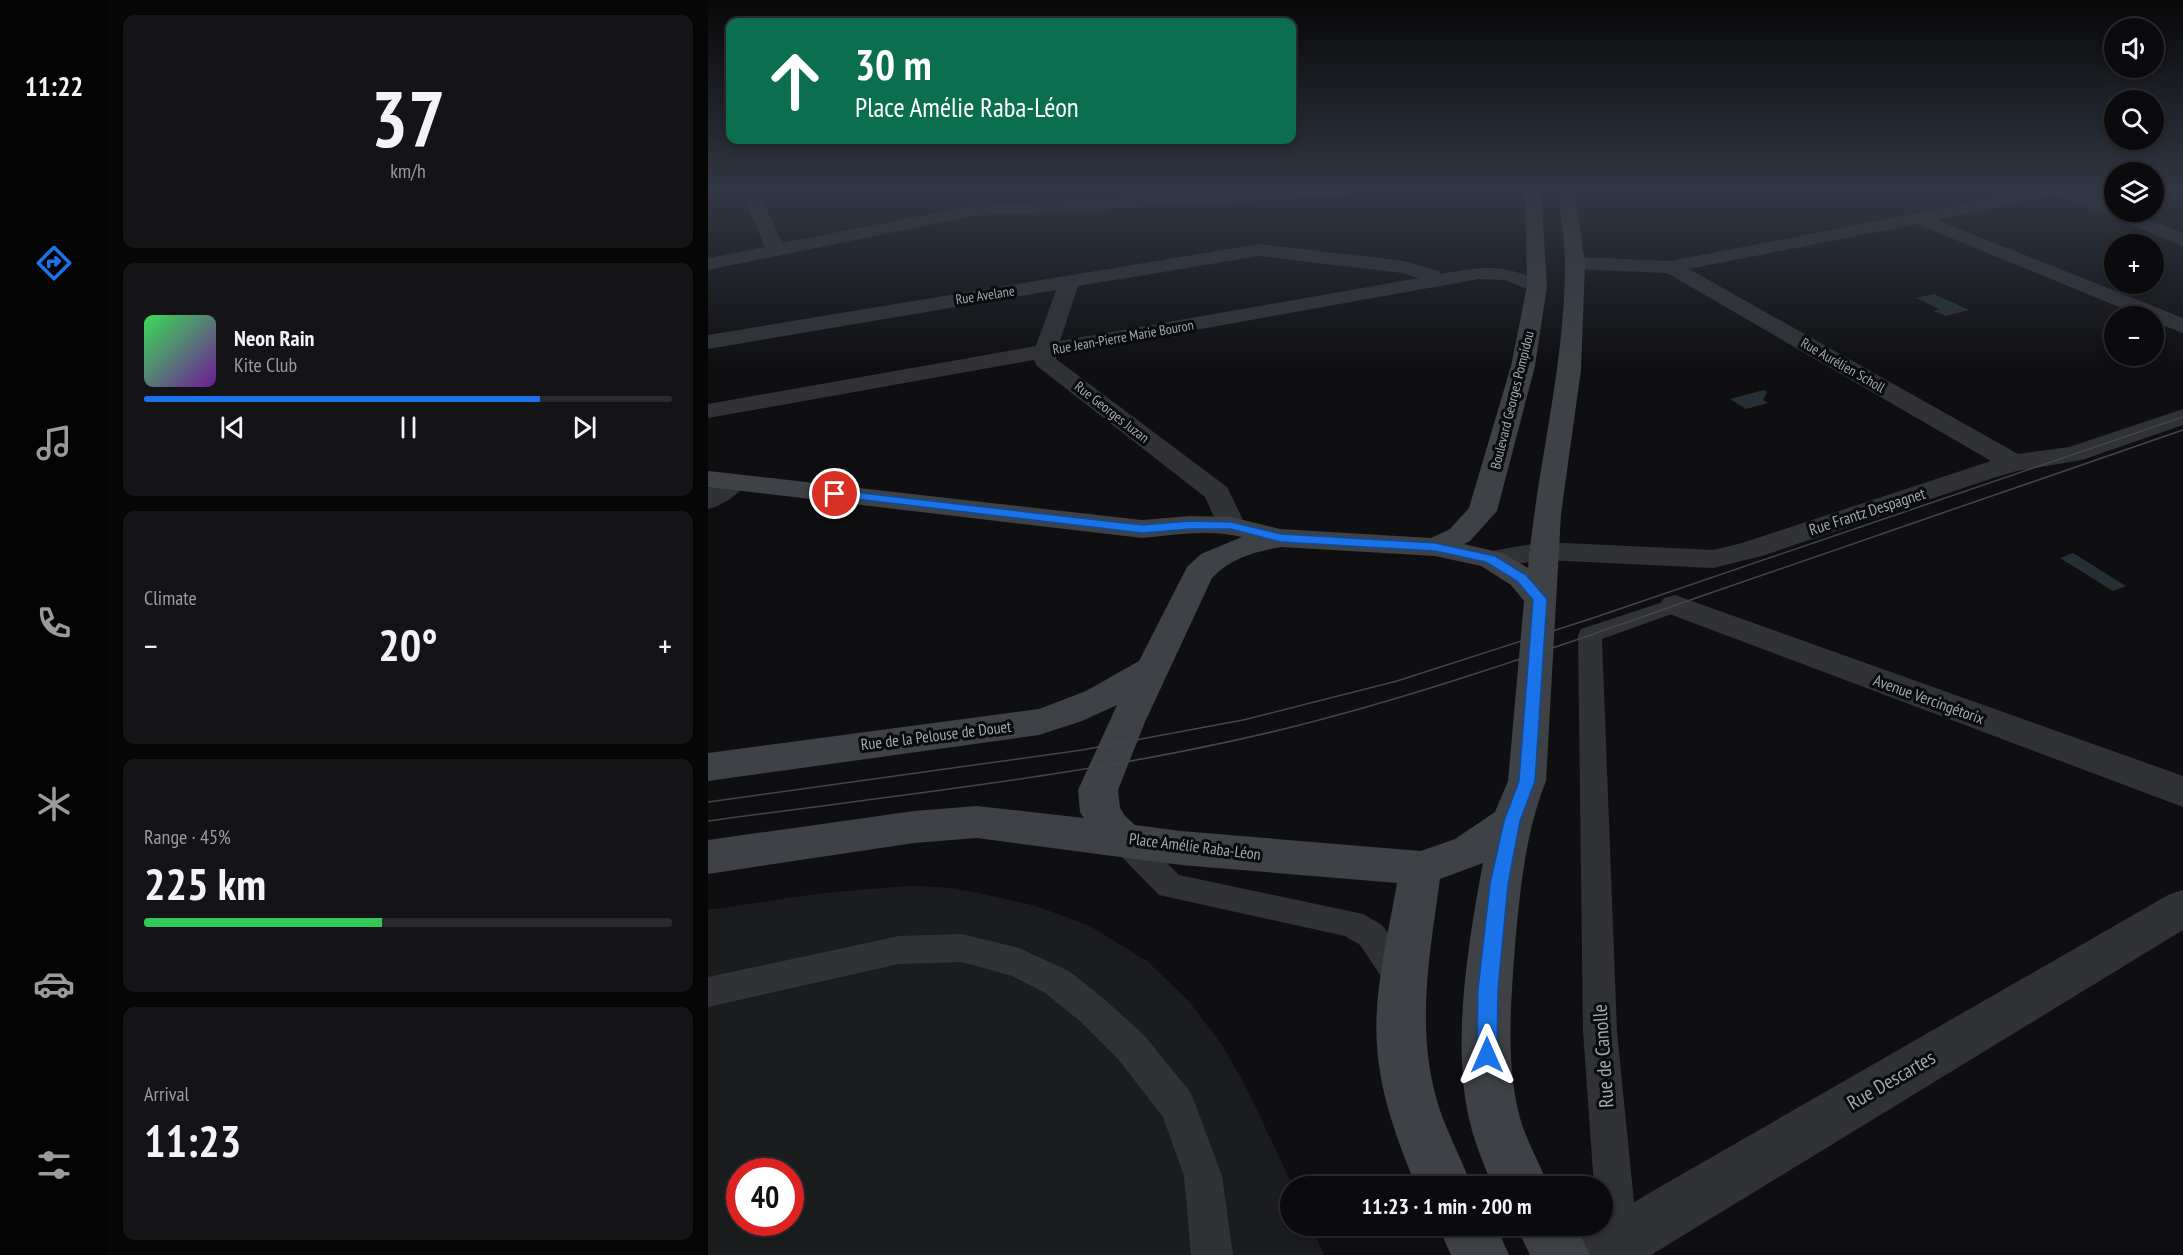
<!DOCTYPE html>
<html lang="en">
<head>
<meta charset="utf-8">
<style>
  :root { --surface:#0b0b0d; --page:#141416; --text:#f1f3f6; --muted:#9a9b9d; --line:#2b2b2e; --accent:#1a73e8 }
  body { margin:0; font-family:"PT Sans Narrow",sans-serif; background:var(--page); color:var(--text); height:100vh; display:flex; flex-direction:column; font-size:22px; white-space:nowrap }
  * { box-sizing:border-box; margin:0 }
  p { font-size:20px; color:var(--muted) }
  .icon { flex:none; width:33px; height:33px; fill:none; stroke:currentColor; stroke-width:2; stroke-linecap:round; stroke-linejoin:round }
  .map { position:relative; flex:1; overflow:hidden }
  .drawer { display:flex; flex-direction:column; gap:15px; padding:15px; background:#060607; width:600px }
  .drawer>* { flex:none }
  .top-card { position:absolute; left:18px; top:18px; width:570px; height:126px; border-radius:12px; box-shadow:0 3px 9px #0003,0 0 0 2px var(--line); background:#0b6e4f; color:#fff; overflow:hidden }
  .tools { position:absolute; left:1396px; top:18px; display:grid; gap:12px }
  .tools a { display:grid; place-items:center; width:60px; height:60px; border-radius:50%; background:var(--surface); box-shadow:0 3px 9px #0003,0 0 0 2px var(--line); font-size:30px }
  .speed { position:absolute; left:18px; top:1158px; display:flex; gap:12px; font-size:30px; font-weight:700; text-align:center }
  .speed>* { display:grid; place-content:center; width:78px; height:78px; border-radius:50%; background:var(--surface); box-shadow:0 3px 9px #0003,0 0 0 2px var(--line); line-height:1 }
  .speed .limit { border:9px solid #d22; background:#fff; color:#111 }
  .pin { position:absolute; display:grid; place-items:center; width:51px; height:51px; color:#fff; margin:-26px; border:3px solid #fff; border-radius:50%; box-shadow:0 2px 6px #0007 }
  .me { position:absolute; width:66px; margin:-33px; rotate:0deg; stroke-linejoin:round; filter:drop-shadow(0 0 4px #0008) }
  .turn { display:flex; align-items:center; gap:21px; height:126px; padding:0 30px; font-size:27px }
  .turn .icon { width:78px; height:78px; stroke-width:2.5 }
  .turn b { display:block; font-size:42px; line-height:51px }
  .big { font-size:45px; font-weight:700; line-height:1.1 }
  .drawer .widget { flex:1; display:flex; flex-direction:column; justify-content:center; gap:9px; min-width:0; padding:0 21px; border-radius:12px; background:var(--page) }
  .drawer .dial { align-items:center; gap:0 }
  .dial b { font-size:78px; line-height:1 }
  .song { display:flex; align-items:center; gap:18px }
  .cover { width:72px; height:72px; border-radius:9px; background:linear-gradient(135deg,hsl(130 70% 55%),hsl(280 70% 35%)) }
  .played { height:6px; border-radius:3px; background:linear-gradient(90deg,var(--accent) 75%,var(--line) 75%) }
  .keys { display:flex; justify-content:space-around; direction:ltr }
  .heat { display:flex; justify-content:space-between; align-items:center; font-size:33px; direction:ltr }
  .charge { height:9px; border-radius:4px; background:linear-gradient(90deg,#34c759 45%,var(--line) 0) }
  .trip { position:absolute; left:572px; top:1176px; width:333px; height:60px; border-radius:30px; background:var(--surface); box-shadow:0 3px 9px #0003,0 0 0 2px var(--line); font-weight:700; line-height:60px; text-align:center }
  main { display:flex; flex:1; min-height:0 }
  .dock { display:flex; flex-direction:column; width:108px; justify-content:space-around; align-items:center; background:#040405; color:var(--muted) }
  .dock .icon { width:42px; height:42px }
  .dock .selected { color:var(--accent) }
  .dock b { font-size:27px; color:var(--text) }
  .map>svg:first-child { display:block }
  .built { fill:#1b1c1e; fill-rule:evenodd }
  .green { fill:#161b16 }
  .water { fill:#263034 }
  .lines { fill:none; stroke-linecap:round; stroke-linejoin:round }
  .lane { fill:#303236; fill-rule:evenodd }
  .street { fill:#303236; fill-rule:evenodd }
  .secondary { fill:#3e4146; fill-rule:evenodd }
  .tram { stroke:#43464b; stroke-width:1.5 }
  .route { fill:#1a73e8; stroke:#114b97; stroke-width:1.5 }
  .labels { text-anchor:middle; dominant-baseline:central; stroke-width:6; stroke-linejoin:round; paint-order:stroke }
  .far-street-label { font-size:14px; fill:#a0a8b2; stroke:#0a0b0c }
  .street-label { font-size:16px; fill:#a0a8b2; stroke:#0a0b0c }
  .near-street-label { font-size:20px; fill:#a0a8b2; stroke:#0a0b0c }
</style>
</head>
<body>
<main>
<nav class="dock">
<b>11:22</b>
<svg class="icon selected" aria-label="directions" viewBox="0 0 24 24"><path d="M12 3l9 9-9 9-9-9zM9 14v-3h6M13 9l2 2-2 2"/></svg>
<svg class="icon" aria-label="music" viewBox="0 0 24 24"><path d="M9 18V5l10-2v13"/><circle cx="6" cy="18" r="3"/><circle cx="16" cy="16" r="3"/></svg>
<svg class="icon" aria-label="phone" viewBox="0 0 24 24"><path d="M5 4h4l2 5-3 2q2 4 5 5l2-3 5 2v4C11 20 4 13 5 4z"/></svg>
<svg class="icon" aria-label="climate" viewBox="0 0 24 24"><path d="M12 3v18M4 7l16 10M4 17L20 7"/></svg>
<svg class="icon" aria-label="car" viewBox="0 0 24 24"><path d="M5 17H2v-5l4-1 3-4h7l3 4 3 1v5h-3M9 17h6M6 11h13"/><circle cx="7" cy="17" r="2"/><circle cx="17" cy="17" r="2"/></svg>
<svg class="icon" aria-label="filters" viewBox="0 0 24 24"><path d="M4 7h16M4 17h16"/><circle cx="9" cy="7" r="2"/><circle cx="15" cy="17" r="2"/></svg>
</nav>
<section class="drawer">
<div class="widget dial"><b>37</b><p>km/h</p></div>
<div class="widget">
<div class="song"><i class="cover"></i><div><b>Neon Rain</b><p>Kite Club</p></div></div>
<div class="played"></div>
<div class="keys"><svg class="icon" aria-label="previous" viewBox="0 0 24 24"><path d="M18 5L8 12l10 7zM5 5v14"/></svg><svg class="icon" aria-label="pause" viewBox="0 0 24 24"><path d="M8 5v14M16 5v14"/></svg><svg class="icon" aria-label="next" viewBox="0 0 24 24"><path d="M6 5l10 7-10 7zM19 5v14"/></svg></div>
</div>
<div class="widget"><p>Climate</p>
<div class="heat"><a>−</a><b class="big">20°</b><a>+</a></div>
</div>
<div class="widget"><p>Range · 45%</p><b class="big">225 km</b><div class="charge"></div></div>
<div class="widget"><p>Arrival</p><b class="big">11:23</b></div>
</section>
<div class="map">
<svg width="1475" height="1255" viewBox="0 0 1475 1255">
  <rect width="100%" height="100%" fill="#0f0f11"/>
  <path class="built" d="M200 886 233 887 266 892 328 906 380 925 439 961 480 1000 514 1045 536 1083 585 1186H582V1226H603L616 1255H0V910L115 893ZM32 1172H82V1222H32Z"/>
  <path class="green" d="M262 191H348L335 202 264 206Z"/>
  <g class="water">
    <path d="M1226 294 1261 310 1238 316 1226 311 1231 309 1208 298Z"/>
    <path d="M1056 390 1059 392 1055 400 1060 403 1038 409 1022 399Z"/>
    <path d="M1365 553 1418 586 1405 591 1352 558Z"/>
  </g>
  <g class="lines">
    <g class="lane">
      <path d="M967 598 975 600 979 605 975 610 894 639 909 1031 930 1243 925 1255H895L890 1243 888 1226H894V1186H886L875 1031 870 635 873 629Z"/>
      <path d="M417 829 428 833 471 875 655 914 674 925 707 969 712 980 707 991 695 995 683 991 652 945 637 936 451 895 406 849 402 841 406 833Z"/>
      <path d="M254 934 311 948 361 971 396 999 436 1035 483 1093 488 1106 514 1176 525 1255H483L476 1176 455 1117 410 1059 372 1021 337 993 304 976 254 962 191 964 0 1007V977L191 936Z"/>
    </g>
    <g class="street">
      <path d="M547 191H645L637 196 264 216 0 270V258L57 247 40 206 43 202H55L58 206 74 243 264 206Z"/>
      <path d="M1322 191H1369L1407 206V212H1421L1475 233V246L1349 195 1347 192 1345 195 1229 220 1475 318V333L1446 322V316H1433L1209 224 981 269 1310 454 1361 447 1475 409V425L1374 460 1309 471 1285 478 1054 556 1005 568 836 560 783 568 772 565 768 559 772 553 836 542 1005 550 1034 543 1283 461 959 273 867 269 860 267 857 263 860 259 867 257 963 261Z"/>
      <path d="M551 244 696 261 731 271 733 274C779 266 792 264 836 282L839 286 836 290H822L797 280 771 279 348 355V359L519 487 538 526 533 532 523 535 513 532 497 497 329 366 326 360 0 418V404L328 346 348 290 0 349V335ZM551 256 694 273 711 278 352 341 370 286Z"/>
      <path d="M26 474 36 476 40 482C31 494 14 506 0 509V488L16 476Z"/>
      <path d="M967 595 1475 776V807L956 612 951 605 956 598Z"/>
      <path d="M1475 890V930L943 1255H864C870 1240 876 1226 894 1226V1222L943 1192 1460 895Z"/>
    </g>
    <g class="secondary">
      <path d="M817 191H833L839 286 827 366 789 511 762 541 756 544 794 553 820 568C829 467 857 366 857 264 857 240 852 215 850 191H866L877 263 873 370 853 514 838 781C817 834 812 890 807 946 803 1001 798 1057 810 1110 816 1138 831 1160 840 1186H785C774 1161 764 1136 759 1109 745 1033 761 938 775 863L732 879C722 953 708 1023 728 1097 736 1128 753 1156 763 1186H708C690 1142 672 1095 669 1046 665 991 680 937 689 883L473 865 269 838 206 843 0 874V840L206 811 269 806 376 818 372 812 370 790 409 705 374 721 331 735 0 781V753L331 709 378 691 431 661 479 567 493 554 534 537C502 529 466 535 434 538L0 487V471L434 520 482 516 523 517 572 529 723 538 742 529 761 508 803 366 819 286ZM573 547 727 556 773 566 803 585 816 601 800 781 787 812 747 839 713 851 473 831 427 825 417 816 412 808 410 790 437 722 504 578C523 558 546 552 573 547Z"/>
      <path d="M730 1226H788L801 1255H743Z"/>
      <path d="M808 1226H868L882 1255H822Z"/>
    </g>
    <g class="tram">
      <path d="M0 802 374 750 535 720 689 681 882 619 1475 417"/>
      <path d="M0 821C197 794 399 774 592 725 726 691 857 644 988 598 1150 542 1313 486 1475 430"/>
    </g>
  </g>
  <linearGradient id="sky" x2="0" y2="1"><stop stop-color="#080809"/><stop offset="0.52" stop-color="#313743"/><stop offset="1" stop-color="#313743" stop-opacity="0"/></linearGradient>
  <rect width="1475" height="366" fill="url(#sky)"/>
  <path class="route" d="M127 490 434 525 482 521 523 522 573 534 727 543 787 556 818 575 839 599 827 781 812 821 800 884 790 989 789 1055 786 1062 779 1064 772 1062 769 1055 770 989 782 884 796 821 811 781 825 600 809 581 778 562 727 551 573 542 523 529H482L434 533 123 496V491Z"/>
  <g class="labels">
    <g class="far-street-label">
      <text transform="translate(277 295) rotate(-9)">Rue Avelane</text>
      <text transform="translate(415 337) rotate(-10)">Rue Jean-Pierre Marie Bouron</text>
      <text transform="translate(1135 365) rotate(30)">Rue Aurélien Scholl</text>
      <text transform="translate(804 400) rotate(-76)">Boulevard Georges Pompidou</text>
      <text transform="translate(404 412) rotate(38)">Rue Georges Juzan</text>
    </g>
    <g class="street-label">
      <text transform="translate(1159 511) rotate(-18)">Rue Frantz Despagnet</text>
      <text transform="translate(1221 699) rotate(20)">Avenue Vercingétorix</text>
      <text transform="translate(228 735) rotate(-7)">Rue de la Pelouse de Douet</text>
      <text transform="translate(487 846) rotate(7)">Place Amélie Raba-Léon</text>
    </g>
    <g class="near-street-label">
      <text transform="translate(895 1056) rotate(-94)">Rue de Canolle</text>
      <text transform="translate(1183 1080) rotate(-30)">Rue Descartes</text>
    </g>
  </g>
</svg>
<div class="tools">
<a><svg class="icon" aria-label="sound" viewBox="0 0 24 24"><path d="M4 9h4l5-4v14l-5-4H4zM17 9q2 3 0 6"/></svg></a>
<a><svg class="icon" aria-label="search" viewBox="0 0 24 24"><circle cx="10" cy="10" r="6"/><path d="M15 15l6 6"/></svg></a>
<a><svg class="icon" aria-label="layers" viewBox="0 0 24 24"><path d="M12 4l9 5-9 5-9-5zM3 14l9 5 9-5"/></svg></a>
<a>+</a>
<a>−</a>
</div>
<div class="speed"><div class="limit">40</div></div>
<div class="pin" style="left:127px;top:494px;background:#d93025"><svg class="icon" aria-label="arrive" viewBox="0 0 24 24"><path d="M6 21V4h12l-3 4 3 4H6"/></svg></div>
<svg class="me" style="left:779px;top:1055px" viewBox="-20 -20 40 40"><path d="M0-17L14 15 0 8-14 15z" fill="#1a73e8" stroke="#fff" stroke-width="4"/></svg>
<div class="trip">11:23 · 1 min · 200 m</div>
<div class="top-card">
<div class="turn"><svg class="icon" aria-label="ahead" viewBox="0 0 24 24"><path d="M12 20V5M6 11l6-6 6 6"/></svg><div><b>30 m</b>Place Amélie Raba-Léon</div></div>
</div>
</div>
</main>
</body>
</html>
